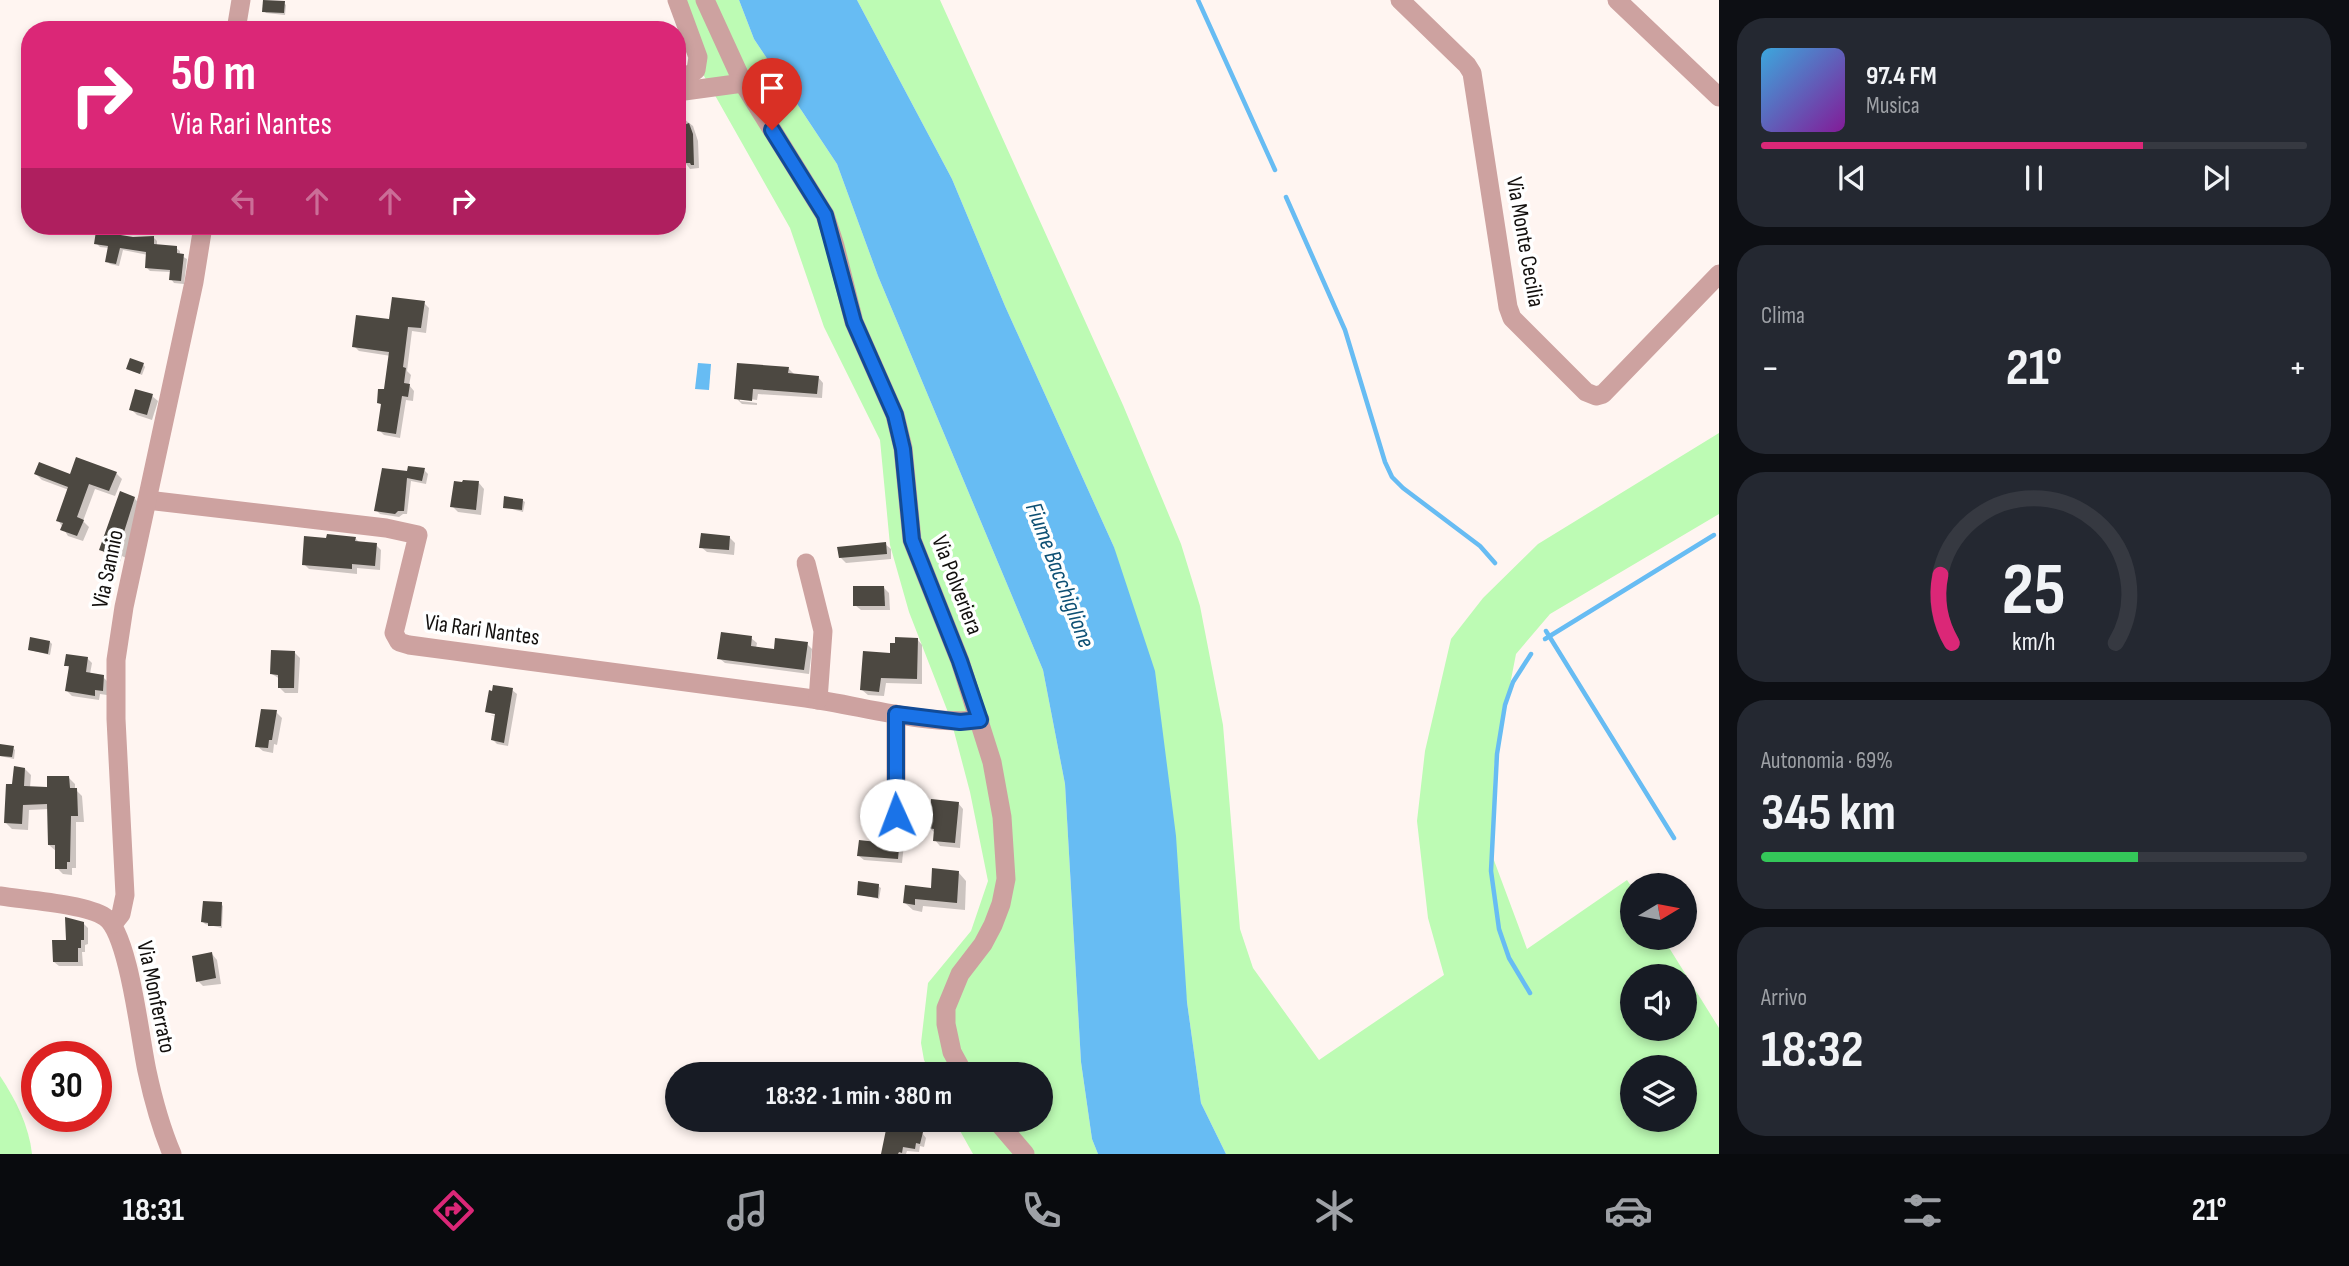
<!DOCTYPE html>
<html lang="it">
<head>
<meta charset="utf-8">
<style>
  :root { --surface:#171b24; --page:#242831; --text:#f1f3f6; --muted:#9ea1a6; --line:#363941; --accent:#db2777 }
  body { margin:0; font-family:"Sofia Sans Condensed",sans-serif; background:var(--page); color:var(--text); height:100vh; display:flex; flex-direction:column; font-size:26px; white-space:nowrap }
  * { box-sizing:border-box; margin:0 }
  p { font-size:23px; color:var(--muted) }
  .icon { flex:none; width:38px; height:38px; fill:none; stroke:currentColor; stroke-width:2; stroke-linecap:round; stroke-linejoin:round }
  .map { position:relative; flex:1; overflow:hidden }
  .drawer { display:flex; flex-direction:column; gap:18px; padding:18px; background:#0d0f14; width:630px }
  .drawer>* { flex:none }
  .banner { position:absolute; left:21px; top:21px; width:665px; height:214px; border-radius:28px; box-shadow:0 4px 10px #0003; background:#db2777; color:#fff; overflow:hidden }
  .needle { width:46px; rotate:80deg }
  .tools { position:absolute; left:1620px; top:873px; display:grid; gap:14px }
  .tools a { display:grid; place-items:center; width:77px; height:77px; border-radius:50%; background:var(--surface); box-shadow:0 4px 10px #0003; font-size:35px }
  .speed { position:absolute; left:21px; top:1041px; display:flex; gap:14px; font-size:35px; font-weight:700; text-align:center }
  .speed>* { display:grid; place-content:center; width:91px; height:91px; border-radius:50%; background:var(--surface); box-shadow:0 4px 10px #0003; line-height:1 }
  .speed .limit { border:10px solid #d22; background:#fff; color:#111 }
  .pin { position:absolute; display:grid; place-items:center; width:60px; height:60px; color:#fff; margin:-72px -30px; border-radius:50% 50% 50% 0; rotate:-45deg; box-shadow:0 0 7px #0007 }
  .pin .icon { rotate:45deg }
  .me { position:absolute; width:77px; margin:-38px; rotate:358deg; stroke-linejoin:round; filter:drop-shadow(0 0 5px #0008) }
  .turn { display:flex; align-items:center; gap:24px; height:147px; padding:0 35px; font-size:32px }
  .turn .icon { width:91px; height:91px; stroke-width:2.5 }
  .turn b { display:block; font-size:49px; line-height:60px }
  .lanes { display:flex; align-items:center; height:66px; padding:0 35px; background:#0003; justify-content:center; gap:35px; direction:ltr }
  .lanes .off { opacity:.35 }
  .big { font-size:52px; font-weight:700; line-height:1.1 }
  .drawer .card { flex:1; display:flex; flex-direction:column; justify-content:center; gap:10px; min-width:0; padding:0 24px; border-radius:28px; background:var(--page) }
  .drawer .dial { align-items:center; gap:0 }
  .dial svg { height:182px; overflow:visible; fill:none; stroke:var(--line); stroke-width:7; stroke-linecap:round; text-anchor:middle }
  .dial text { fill:var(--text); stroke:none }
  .song { display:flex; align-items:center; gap:21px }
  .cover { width:84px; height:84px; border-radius:10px; background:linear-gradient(135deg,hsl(200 70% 55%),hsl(290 70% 35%)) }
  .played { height:7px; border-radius:4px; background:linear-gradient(90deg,var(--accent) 70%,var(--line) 70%) }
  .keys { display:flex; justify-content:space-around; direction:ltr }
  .heat { display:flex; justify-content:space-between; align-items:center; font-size:38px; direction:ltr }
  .charge { height:10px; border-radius:5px; background:linear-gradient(90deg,#34c759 69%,var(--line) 0) }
  .trip { position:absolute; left:665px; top:1062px; width:388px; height:70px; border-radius:35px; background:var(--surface); box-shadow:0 4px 10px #0003; font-weight:700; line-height:70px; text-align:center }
  .dock { display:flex; height:112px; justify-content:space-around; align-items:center; background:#090b0e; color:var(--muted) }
  .dock .icon { width:49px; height:49px }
  .dock .selected { color:var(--accent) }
  .dock b { font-size:32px; color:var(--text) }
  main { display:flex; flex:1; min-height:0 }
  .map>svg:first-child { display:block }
  .green { fill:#bdfbb4; fill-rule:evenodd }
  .water { fill:#67bcf3 }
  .shadow { fill:#0003 }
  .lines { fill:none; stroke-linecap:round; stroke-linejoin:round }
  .stream { stroke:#67bcf3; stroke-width:4.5 }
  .building { fill:#4c4841 }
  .minor { stroke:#cda2a0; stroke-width:19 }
  .route-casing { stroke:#114b97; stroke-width:18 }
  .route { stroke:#1a73e8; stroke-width:12 }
  .labels { text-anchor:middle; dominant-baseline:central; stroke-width:7; stroke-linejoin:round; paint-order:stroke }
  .street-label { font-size:23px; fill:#120f0d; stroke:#fff }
  .water-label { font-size:24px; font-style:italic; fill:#0e5074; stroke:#fff }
</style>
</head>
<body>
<main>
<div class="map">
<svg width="1719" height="1154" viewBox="0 0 1719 1154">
  <rect width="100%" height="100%" fill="#fff5f1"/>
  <g class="green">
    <path d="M673 0H739L754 39 837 164 878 276 1043 670 1065 784 1081 1062 1092 1139 1098 1154H973L954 1120H1041V1074H931L924 1060 921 1043 928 983 971 931 988 881 970 792 951 720 909 612 890 545 880 440 824 327 790 228 695 60Z"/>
    <path d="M857 0H940L1123 405 1181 544 1200 606 1223 725 1240 929 1253 968 1319 1060 1444 975 1428 918 1417 821 1425 751 1451 639 1483 598 1538 544 1719 433V514L1550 614 1516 654 1494 767 1492 855 1527 949 1627 880 1633 889V938H1663L1719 1028V1154H1226L1201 1103 1187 1002 1114 547 1005 306 952 179ZM1633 976H1685V1029H1633ZM1633 1068H1685V1120H1633Z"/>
    <path d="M0 1076C16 1100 29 1126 32 1154H0Z"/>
  </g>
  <g class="water">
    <path d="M739 0H857L952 179 1005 306 1114 547 1155 671 1176 836 1187 1002 1201 1103 1226 1154H1098L1092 1139 1081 1062 1065 784 1043 670 878 276 837 164 754 39Z"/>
    <path d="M698 363 711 364 709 390 695 389Z"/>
  </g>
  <g class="shadow">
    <path d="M284 3 286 5 285 15 266 13 264 11Z"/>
    <path d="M684 119 693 126 698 141 699 168 690 169 684 161H677V121Z"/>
    <path d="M153 237 157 241V246L176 248 180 251V255L187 259 184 284 174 283 171 279V272L150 271 147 268 148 255 123 250 119 266 110 264 107 261 109 248 100 247 96 243Z"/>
    <path d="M424 303 429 308 426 333 412 331 407 371 411 375 409 385 414 391 413 401 406 400 400 438 384 435 379 430 382 406 379 402 385 391 391 356 359 351 354 346 391 321Z"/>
    <path d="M143 364 145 367 142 375 128 369Z"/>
    <path d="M788 368 794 374 818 377 823 383 822 398 758 394 757 400 740 398V401L757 403V405L742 404 736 398Z"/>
    <path d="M152 396 158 401 152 420 137 415 131 409Z"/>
    <path d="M424 470 428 474 426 484 411 481 407 514H403L399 517 380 514 376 510 409 473Z"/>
    <path d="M116 473 122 479 115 496 95 489 83 521 89 527 83 541 68 536 58 520 69 490 42 480 36 474 71 476Z"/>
    <path d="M479 483 484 489 481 515 458 512 452 506Z"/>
    <path d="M134 498 143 507 126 558 122 556 120 562 110 558 101 549Z"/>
    <path d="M522 500 525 502 523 512 505 507Z"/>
    <path d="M729 537 735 543 734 555 707 552 701 547Z"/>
    <path d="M355 538 360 543 376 545 381 550 380 570 357 568V574L309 569 304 564Z"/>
    <path d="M885 544 891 549V559L846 563 840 557Z"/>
    <path d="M884 588 889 593 890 610H861L855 605Z"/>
    <path d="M751 638 757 643 756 648 775 651 807 644 812 649 809 674 725 663 719 658Z"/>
    <path d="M917 639 922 645V684L886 683 884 696 868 695 862 690 892 655Z"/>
    <path d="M50 642 52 644 50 655 30 650Z"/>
    <path d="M295 653 300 658 298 693H285L279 687 280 679 272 674Z"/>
    <path d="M87 658 92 663 90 674 103 677 108 682 107 695 100 694 99 700 72 696 67 691 70 669 66 665Z"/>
    <path d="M512 690 517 694 508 746 497 744 493 740 496 717 490 715 504 717 487 712Z"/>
    <path d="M276 712 282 718 277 745 274 744 273 753 263 751 257 746Z"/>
    <path d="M13 748 15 750 14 759 0 756V750Z"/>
    <path d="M25 769 31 775 30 788 49 789 69 778 75 784V789L82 796 84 822H76V868H72V875L63 874 57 868V852L49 845V809L29 810 28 830 12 829 6 823 13 786Z"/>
    <path d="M958 803 963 809 960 848 940 846 935 840V833L930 828Z"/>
    <path d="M899 839 904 844 902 863 864 860 859 856 879 844Z"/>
    <path d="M959 873 966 881 965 910 923 906 922 912 913 910 905 903 933 890Z"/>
    <path d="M878 886 881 888 879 899 858 894Z"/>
    <path d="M221 904 223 906 222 928 205 924 203 922Z"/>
    <path d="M83 923 88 928V944L85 945V952H82L83 966H59L54 962Z"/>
    <path d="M212 954 217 960 221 984 203 986 198 981Z"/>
    <path d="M825 1067 844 1070 849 1074H824Z"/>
    <path d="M889 1120 899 1122 903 1126V1129L922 1133 926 1138 924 1147 920 1146 919 1152 907 1151 906 1154H882Z"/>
  </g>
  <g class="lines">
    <g class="stream">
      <path d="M1198 0 1275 170"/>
      <path d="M1286 197 1345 330 1385 462 1392 477 1403 488 1480 546 1495 563"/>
      <path d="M1546 631 1674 838"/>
      <path d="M1545 639 1714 535"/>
      <path d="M1530 993 1509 958 1499 929 1491 871 1497 754 1505 705 1513 682 1531 654"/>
    </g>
  </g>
  <g class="building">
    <path d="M263 0 285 1 284 13 262 12Z"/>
    <path d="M689 123 693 134 694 165H691L690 163H682L681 146H684L678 127Z"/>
    <path d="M96 231 133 237 154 236V244L177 246V253L184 254 181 281 169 280 170 270 145 268 146 252 120 248 116 264 105 262 108 246 94 244Z"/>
    <path d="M392 297 425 301 421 328 408 327 403 367 406 368 404 383 410 384 408 397 402 396 396 434 377 431 381 404 377 403 378 389H384L389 352 352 347 356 315 389 319Z"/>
    <path d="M130 358 144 363 140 374 126 369Z"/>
    <path d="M737 363 789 367 788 373 819 376 817 394 753 389 752 401 734 399Z"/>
    <path d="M135 389 153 394 147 415 129 410Z"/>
    <path d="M76 457 117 472 109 491 89 484 77 517 84 520 77 536 60 530 63 523 56 521 68 487 34 474 39 462 70 474Z"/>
    <path d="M408 466 425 468 422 481 407 478 404 511H398L395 514 374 511 382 468 407 471Z"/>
    <path d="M463 480 479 481 476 510 450 507 454 481 462 482Z"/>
    <path d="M120 491 135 497 118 551 113 549 111 554 99 550Z"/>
    <path d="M504 496 523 499 522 510 503 508Z"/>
    <path d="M701 533 730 536 729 550 699 548Z"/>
    <path d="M327 534 356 537 355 541 377 543 375 566 352 564V569L302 565 304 536 326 538Z"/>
    <path d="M886 542 887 554 839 558 837 547Z"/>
    <path d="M853 586H884L885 606H853Z"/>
    <path d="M721 632 752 636 751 646 774 649 775 638 808 642 804 670 717 659Z"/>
    <path d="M30 637 50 641 48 654 28 650Z"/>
    <path d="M895 637 918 638 917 679 881 678 879 692 860 690 863 651 890 653V643H895Z"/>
    <path d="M271 650 295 651 294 688H278V675L270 674Z"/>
    <path d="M66 654 88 657 86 672 104 675 103 691 95 690V696L65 691 69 666H64Z"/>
    <path d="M493 685 513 688 504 743 491 740 495 714 485 712 489 690 492 691Z"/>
    <path d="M261 709 277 710 272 740H269L268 748 255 747Z"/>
    <path d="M0 744 14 746 12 757 0 756Z"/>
    <path d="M14 766 25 768 24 786 47 787V776H69L70 788H77L78 816H71L70 862H67V869H55V845H48L47 804 23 805 22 824 4 823 6 784H12Z"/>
    <path d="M931 799 959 802 955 843 933 841 934 829 928 828Z"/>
    <path d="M878 835 900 837 898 859 857 856 859 840 877 842Z"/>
    <path d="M932 868 959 871 957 903 915 899V905L903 903 905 885 931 888Z"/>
    <path d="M858 881 879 884 878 898 857 895Z"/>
    <path d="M203 901 222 902 221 926H208V923L201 922Z"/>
    <path d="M65 917 84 922V940H81V948H78V962H53L52 940H66Z"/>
    <path d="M212 952 216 978 196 982 192 956Z"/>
    <path d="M888 1120H900L899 1126 923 1132 920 1144 916 1143 915 1149 903 1147 902 1153 899 1152 898 1154H881Z"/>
  </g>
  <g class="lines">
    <g class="minor">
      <path d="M677 0 698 57 696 70 687 77 677 79"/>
      <path d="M705 0 743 83 825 215 835 246 854 322 895 415 903 448 912 540 960 661 992 762 1002 817 1006 879 1001 904 993 925 983 944 960 974 946 1008V1024L952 1052 964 1074"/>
      <path d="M1400 0 1467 65 1472 73 1508 307 1512 318 1586 392 1596 396 1603 394 1719 274"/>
      <path d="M1617 0 1719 97"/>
      <path d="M236 30 241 0"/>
      <path d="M677 92 743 83"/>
      <path d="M147 500 386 528 418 535 394 633 399 642 409 645C541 663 673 680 806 698 863 706 922 725 980 720"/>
      <path d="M806 563 823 631 818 700"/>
      <path d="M896 714V815"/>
      <path d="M0 896C25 900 86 904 105 917 129 933 140 1040 147 1071 153 1099 161 1128 172 1154"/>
      <path d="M113 924 121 914 125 895 116 719V660L124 607 194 282 203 226"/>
      <path d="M996 1120 1025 1154"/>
    </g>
  </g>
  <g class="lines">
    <defs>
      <path id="route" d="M772 130 825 215 854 322 895 415 903 449 912 540 960 661 980 720 960 722 896 714V815"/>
    </defs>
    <use href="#route" class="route-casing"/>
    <use href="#route" class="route"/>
  </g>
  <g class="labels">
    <g class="street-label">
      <text transform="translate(1525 242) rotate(80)">Via Monte Cecilia</text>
      <text transform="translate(108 569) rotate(-78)">Via Sannio</text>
      <text transform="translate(957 585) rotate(69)">Via Polveriera</text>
      <text transform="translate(482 630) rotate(8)">Via Rari Nantes</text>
      <text transform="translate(156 997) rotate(78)">Via Monferrato</text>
    </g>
    <g class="water-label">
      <text transform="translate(1060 575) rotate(69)">Fiume Bacchiglione</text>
    </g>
  </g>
</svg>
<div class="tools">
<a><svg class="needle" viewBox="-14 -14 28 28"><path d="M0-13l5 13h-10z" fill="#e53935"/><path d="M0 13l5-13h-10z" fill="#9ea1a6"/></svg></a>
<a><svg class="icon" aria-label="sound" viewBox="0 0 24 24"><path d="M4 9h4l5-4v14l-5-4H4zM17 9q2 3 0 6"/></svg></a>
<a><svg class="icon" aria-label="layers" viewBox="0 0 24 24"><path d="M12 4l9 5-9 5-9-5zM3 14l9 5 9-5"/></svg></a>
</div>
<div class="speed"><div class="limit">30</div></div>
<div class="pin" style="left:772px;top:130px;background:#d93025"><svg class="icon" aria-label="arrive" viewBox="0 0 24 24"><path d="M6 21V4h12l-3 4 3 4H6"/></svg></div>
<svg class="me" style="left:896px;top:815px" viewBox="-20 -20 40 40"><circle r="19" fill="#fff"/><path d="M0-13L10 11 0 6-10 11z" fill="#1a73e8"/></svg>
<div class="trip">18:32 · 1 min · 380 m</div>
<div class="banner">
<div class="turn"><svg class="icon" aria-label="right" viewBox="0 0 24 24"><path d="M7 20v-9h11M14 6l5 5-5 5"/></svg><div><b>50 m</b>Via Rari Nantes</div></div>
<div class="lanes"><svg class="icon off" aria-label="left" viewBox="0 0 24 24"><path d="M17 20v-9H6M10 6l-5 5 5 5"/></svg><svg class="icon off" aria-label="ahead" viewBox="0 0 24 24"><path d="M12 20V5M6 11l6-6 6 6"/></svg><svg class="icon off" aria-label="ahead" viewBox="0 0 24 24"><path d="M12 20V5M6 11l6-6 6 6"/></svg><svg class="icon" aria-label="right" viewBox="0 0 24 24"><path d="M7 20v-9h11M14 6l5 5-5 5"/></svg></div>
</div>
</div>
<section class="drawer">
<div class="card">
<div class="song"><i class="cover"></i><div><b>97.4 FM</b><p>Musica</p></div></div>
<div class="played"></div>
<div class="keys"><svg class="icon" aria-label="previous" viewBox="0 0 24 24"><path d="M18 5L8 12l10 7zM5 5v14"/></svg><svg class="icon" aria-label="pause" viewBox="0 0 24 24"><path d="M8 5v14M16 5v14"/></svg><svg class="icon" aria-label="next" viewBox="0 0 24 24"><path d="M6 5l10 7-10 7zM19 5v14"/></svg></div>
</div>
<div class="card"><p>Clima</p>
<div class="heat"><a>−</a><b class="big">21°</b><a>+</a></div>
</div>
<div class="card dial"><svg viewBox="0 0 100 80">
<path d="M14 69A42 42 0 1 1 86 69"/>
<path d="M14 69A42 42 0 0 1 9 39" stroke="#db2777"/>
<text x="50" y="56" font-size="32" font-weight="700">25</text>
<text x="50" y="72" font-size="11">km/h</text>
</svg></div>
<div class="card"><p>Autonomia · 69%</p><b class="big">345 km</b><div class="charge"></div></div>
<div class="card"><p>Arrivo</p><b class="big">18:32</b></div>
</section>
</main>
<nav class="dock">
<b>18:31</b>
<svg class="icon selected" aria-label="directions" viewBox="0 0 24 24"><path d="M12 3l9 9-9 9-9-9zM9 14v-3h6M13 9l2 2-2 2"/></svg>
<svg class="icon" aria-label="music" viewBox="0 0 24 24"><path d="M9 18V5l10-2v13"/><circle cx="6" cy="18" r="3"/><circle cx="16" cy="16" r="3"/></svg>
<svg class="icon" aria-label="phone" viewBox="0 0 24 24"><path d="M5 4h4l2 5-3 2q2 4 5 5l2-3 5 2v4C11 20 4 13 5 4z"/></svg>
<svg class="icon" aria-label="climate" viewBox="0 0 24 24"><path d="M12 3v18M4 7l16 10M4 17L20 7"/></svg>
<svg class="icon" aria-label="car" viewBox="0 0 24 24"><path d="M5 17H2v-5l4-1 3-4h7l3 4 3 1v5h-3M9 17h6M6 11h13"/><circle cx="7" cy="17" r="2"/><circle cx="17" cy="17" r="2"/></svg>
<svg class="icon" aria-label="filters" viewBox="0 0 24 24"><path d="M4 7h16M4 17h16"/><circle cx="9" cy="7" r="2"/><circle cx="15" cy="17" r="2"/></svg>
<b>21°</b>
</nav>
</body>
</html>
